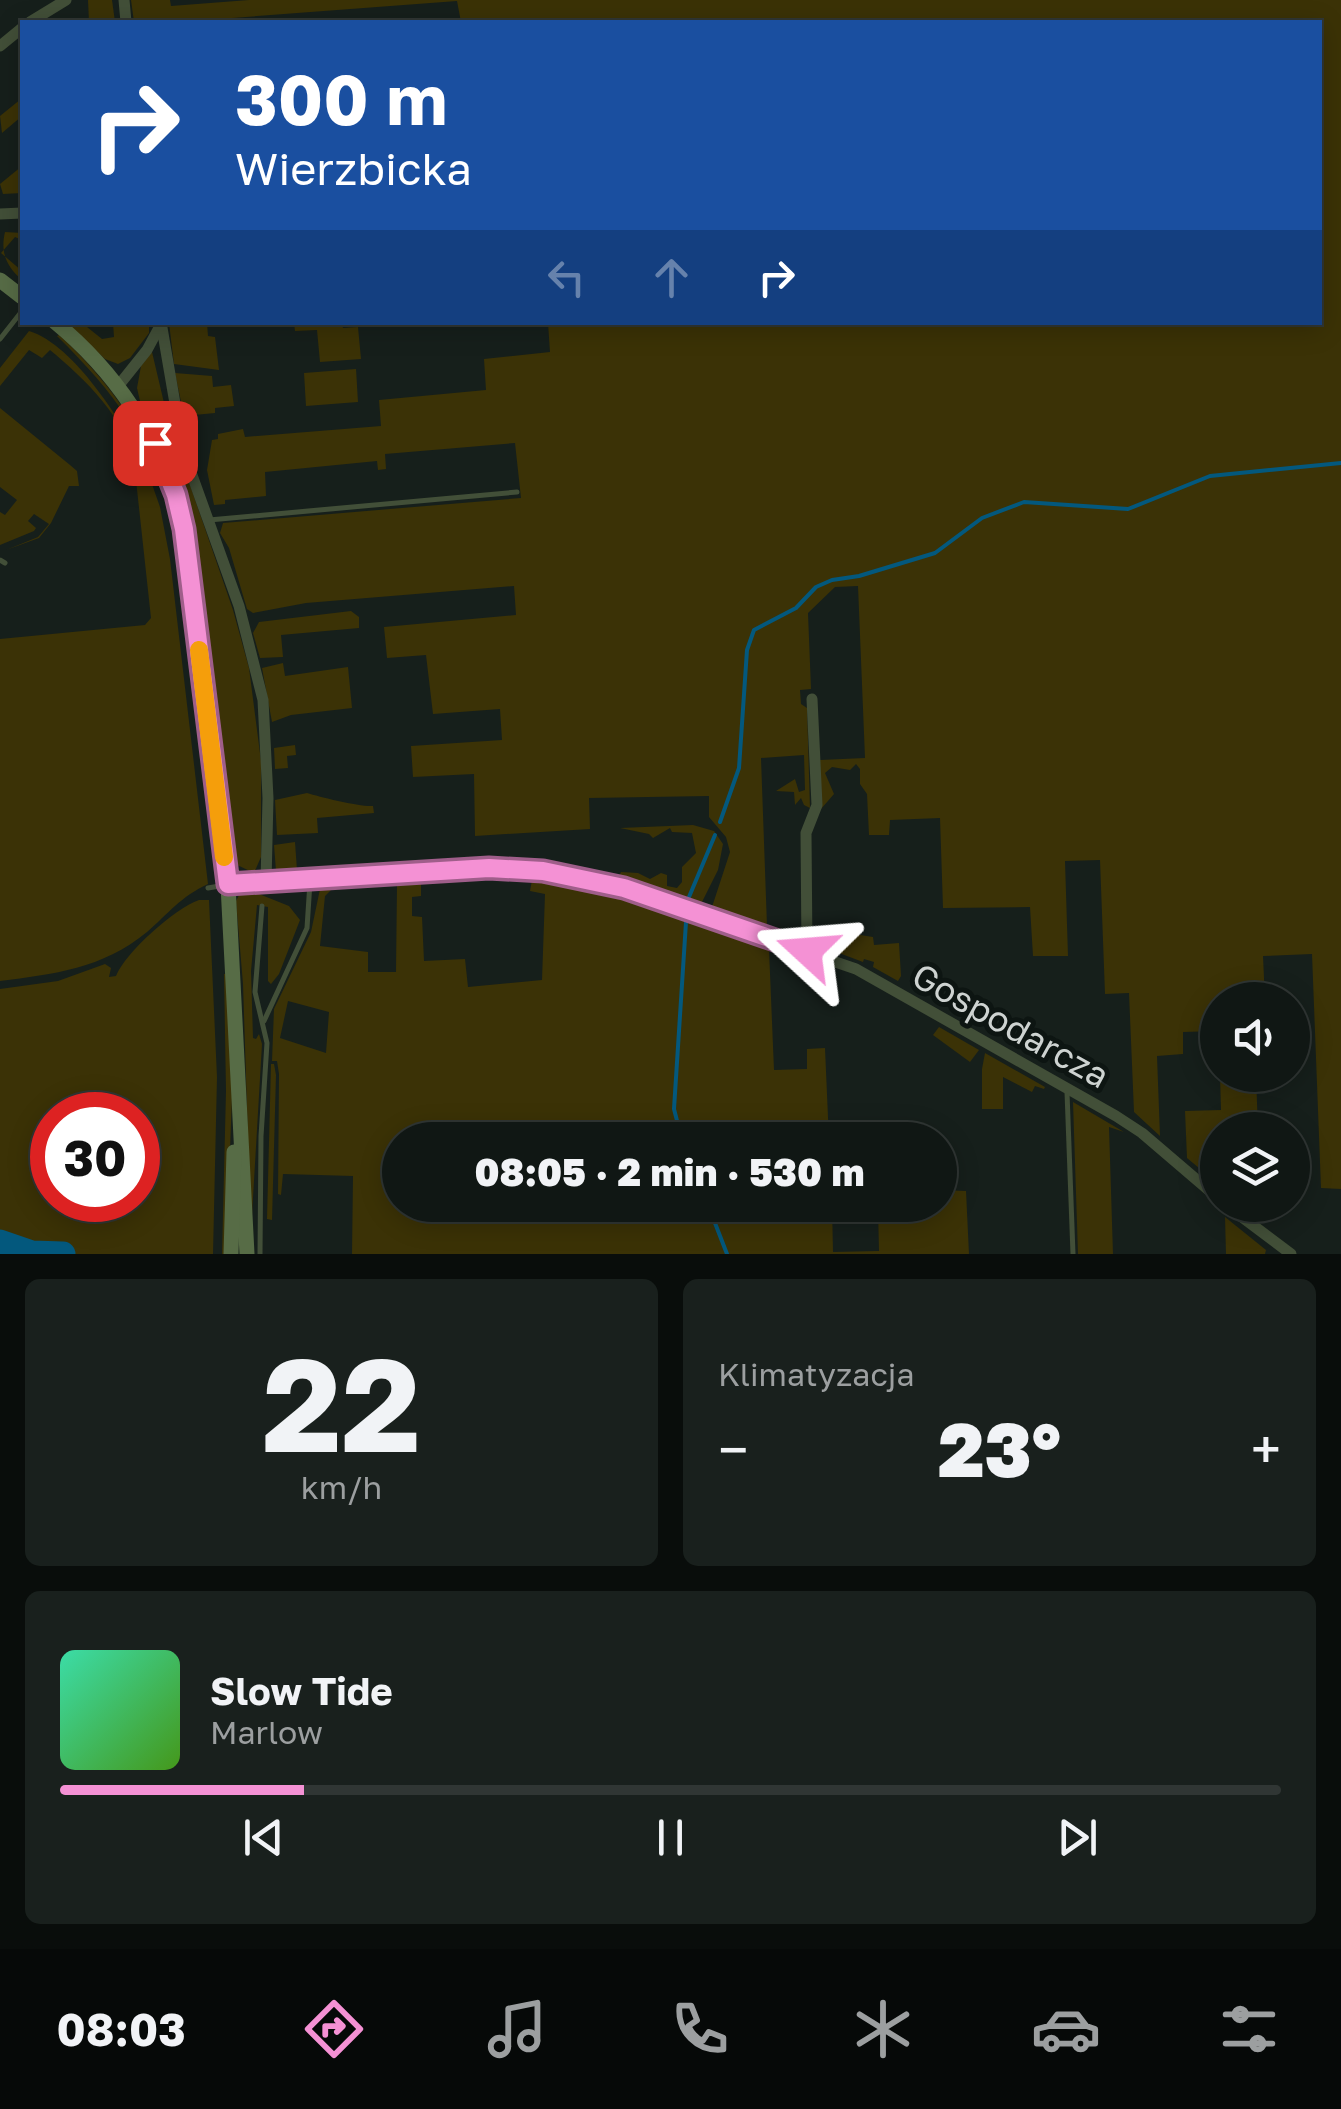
<!DOCTYPE html>
<html lang="pl">
<head>
<meta charset="utf-8">
<style>
  :root { --surface:#101714; --page:#19201d; --text:#f1f3f6; --muted:#9c9fa0; --line:#303634; --accent:#f491d4 }
  body { margin:0; font-family:"Golos Text",sans-serif; background:var(--page); color:var(--text); height:100vh; display:flex; flex-direction:column; font-size:38px; white-space:nowrap }
  * { box-sizing:border-box; margin:0 }
  p { font-size:32px; color:var(--muted) }
  .icon { flex:none; width:55px; height:55px; fill:none; stroke:currentColor; stroke-width:2; stroke-linecap:round; stroke-linejoin:round }
  .map { position:relative; height:1254px; overflow:hidden }
  .side { display:flex; flex-direction:column; gap:25px; padding:25px; background:#090d0b; flex:1 }
  .side>* { flex:none }
  .guide { position:absolute; left:20px; top:20px; width:1302px; height:305px; border-radius:0px; box-shadow:0 5px 25px #0003,0 0 0 2px var(--line); background:#1a4fa0; color:#fff; overflow:hidden }
  .buttons { position:absolute; left:1200px; top:982px; display:grid; gap:20px }
  .buttons a { display:grid; place-items:center; width:110px; height:110px; border-radius:50%; background:var(--surface); box-shadow:0 5px 25px #0003,0 0 0 2px var(--line); font-size:50px }
  .speed { position:absolute; left:30px; top:1092px; display:flex; gap:20px; font-size:50px; font-weight:700; text-align:center }
  .speed>* { display:grid; place-content:center; width:130px; height:130px; border-radius:50%; background:var(--surface); box-shadow:0 5px 25px #0003,0 0 0 2px var(--line); line-height:1 }
  .speed .limit { border:15px solid #d22; background:#fff; color:#111 }
  .pin { position:absolute; display:grid; place-items:center; width:85px; height:85px; color:#fff; margin:-42px; border-radius:20px; box-shadow:0 5px 15px #0006 }
  .me { position:absolute; width:110px; margin:-55px; rotate:289deg; stroke-linejoin:round; filter:drop-shadow(0 0 8px #0008) }
  .turn { display:flex; align-items:center; gap:35px; height:210px; padding:0 50px; font-size:45px }
  .turn .icon { width:130px; height:130px; stroke-width:2.5 }
  .turn b { display:block; font-size:70px; line-height:85px }
  .lanes { display:flex; align-items:center; height:95px; padding:0 50px; background:#0003; justify-content:center; gap:50px; direction:ltr }
  .lanes .off { opacity:.35 }
  .big { font-size:75px; font-weight:800; line-height:1.1 }
  .side .widget { flex:1; display:flex; flex-direction:column; justify-content:center; gap:15px; min-width:0; padding:0 35px; border-radius:15px; background:var(--page) }
  .side .dial { align-items:center; gap:0 }
  .dial b { font-size:130px; line-height:1 }
  .song { display:flex; align-items:center; gap:30px }
  .cover { width:120px; height:120px; border-radius:15px; background:linear-gradient(135deg,hsl(160 70% 55%),hsl(100 70% 35%)) }
  .played { height:10px; border-radius:5px; background:linear-gradient(90deg,var(--accent) 20%,var(--line) 20%) }
  .keys { display:flex; justify-content:space-around; direction:ltr }
  .heat { display:flex; justify-content:space-between; align-items:center; font-size:55px; direction:ltr }
  .side .tiles { flex:1; display:grid; gap:25px; grid-template-columns:1fr 1fr }
  .widget:last-child { grid-column:span 2 }
  .trip { position:absolute; left:382px; top:1122px; width:575px; height:100px; border-radius:50px; background:var(--surface); box-shadow:0 5px 25px #0003,0 0 0 2px var(--line); font-weight:800; line-height:100px; text-align:center }
  .tabs { display:flex; height:160px; justify-content:space-around; align-items:center; background:#060908; color:var(--muted) }
  .tabs .icon { width:70px; height:70px }
  .tabs .active { color:var(--accent) }
  .tabs b { font-size:45px; color:var(--text) }
  .map>svg:first-child { display:block }
  .green { fill:#3b3206; fill-rule:evenodd }
  .lines { fill:none; stroke-linecap:round; stroke-linejoin:round }
  .stream { stroke:#03587d; stroke-width:4 }
  .river { stroke:#03587d; stroke-width:25 }
  .lane { stroke:#424f38; stroke-width:5 }
  .street { stroke:#424f38; stroke-width:11 }
  .secondary { stroke:#576c46; stroke-width:15 }
  .route-casing { stroke:#9f5e8a; stroke-width:25 }
  .route { stroke:#f491d4; stroke-width:18 }
  .slow { stroke:#f59e0b; stroke-width:18 }
  .labels { text-anchor:middle; dominant-baseline:central; stroke-width:10; stroke-linejoin:round; paint-order:stroke }
  .street-label { font-size:35px; fill:#ced3d1; stroke:#0d1512 }
</style>
</head>
<body>
<div class="map">
<svg width="1341" height="1254" viewBox="0 0 1341 1254">
  <rect width="100%" height="100%" fill="#161f1b"/>
  <g class="green">
    <path d="M88 0H112L115 22H89Z"/>
    <path d="M131 0H170L171 6 249 0H1341V1189L1321 1188 1312 954 1263 956 1265 1000H1218L1217 1031 1183 1032V1054L1157 1056 1160 1136 1134 1112 1129 993 1105 994 1100 860 1065 861 1068 956H1033L1030 907 943 908 940 818 890 820 889 835H869L867 794 860 784V769L856 764 850 770 832 767 825 773 834 794 821 809 820 760 865 758 858 586 835 587 808 613 811 689 800 690 801 704 807 708 810 808 804 805 801 798 795 805 794 792 776 791 795 779 799 792 805 790 804 755 761 758 767 926 712 907 730 852 726 837 709 817V796L589 798 590 829 475 836 474 774 413 777 411 746 502 740 500 709 433 714 426 655 387 658 384 627 516 615 514 586 306 603 253 613 247 609 229 548 220 533 223 523 521 498 515 443 385 454 386 469 378 470 377 461 265 472 266 496 225 500V504L214 505 207 470 212 440 218 439V434L243 429 245 437 381 426 379 400 486 390 484 359 550 352 548 323 1320 322V22H461L457 1 179 22H134Z"/>
    <path d="M21 99 22 116 2 133 0 116Z"/>
    <path d="M22 166V193L3 194 0 184Z"/>
    <path d="M5 232 22 233V240L15 237 1 253 22 271V280C7 267 0 253 5 232Z"/>
    <path d="M71 323H82L102 339 114 337 113 323H149V333L130 358 118 364 105 359 69 325Z"/>
    <path d="M169 323H207L208 336 215 337 219 370 174 364Z"/>
    <path d="M294 323H342L343 328 358 327 361 359 320 362 317 330 295 331Z"/>
    <path d="M29 331C75 345 123 424 145 465L135 467C128 420 85 379 50 350L42 358 29 350 0 386V368Z"/>
    <path d="M59 335C116 387 154 446 176 521L219 864 215 865 176 538C153 447 124 402 57 336Z"/>
    <path d="M152 352 169 424 233 610 249 668 261 761V857L254 873 233 863 189 514 171 457 140 401 137 388 141 366Z"/>
    <path d="M356 369 358 402 306 406 304 373Z"/>
    <path d="M175 373 212 376 213 387 231 385 234 406 215 408V413L184 416Z"/>
    <path d="M0 408 70 465 77 471 79 486H69L51 523 39 538 6 550 38 537 49 524 34 514 28 521 36 528 34 531 0 545V512L5 515 17 500 0 487Z"/>
    <path d="M147 470 160 507 170 559 208 884C180 897 169 913 147 932 102 969 54 974 0 981V639L145 625 151 618 135 471Z"/>
    <path d="M351 611 359 617V628L281 635 283 657 260 658 253 633 259 622Z"/>
    <path d="M283 663 285 676 348 667 352 708 291 715 272 722 262 668Z"/>
    <path d="M295 745 296 755 287 756 288 768 275 769 274 748Z"/>
    <path d="M307 793C320 797 360 807 373 806L374 813 317 818 318 833 277 835 275 800Z"/>
    <path d="M693 825 714 831 723 844 718 870 701 904 619 876 621 872 638 873 650 879 661 873 667 875V886L677 888 682 882V867L696 853 692 833 672 832 670 828 653 838 649 834 620 828Z"/>
    <path d="M295 842 297 870 276 871 274 845Z"/>
    <path d="M532 880 578 885 769 949 774 1070 807 1069V1049L825 1048 829 1140H400V1205H832L833 1252 879 1251 878 1209 883 1210V1205H940V1190L966 1191 969 1254H352L353 1176 283 1174 281 1195 278 1194 279 1074 277 1061H272L274 1009 311 932 320 889 331 890 325 896 320 946 368 952V972H396L397 885 421 884V896L412 897V916L422 917 424 961 465 959 468 987 542 980 545 894 530 891ZM288 1001 329 1012 326 1053 280 1038Z"/>
    <path d="M249 890 289 906 300 920 279 974 271 984 268 981V907L257 905 251 971 253 1038 256 1039 259 1034 262 1044 251 1232 243 984 236 901 241 891Z"/>
    <path d="M199 900H209L217 1077 213 1254H0V989L58 981 105 964 111 968 109 977 116 976C126 952 174 909 199 900ZM52 1115H138V1200H52Z"/>
    <path d="M835 931 873 937 874 945 899 943 901 976 898 981 873 967 874 962 864 959 863 962 823 947 829 935Z"/>
    <path d="M224 974H228L232 1097 226 1254H222L226 1091Z"/>
    <path d="M939 1027 979 1050 970 1062 933 1035Z"/>
    <path d="M985 1053 1045 1087 1044 1089 1035 1086 1032 1092 1003 1077V1109H982V1069Z"/>
    <path d="M271 1064H274L276 1075 272 1220 267 1219Z"/>
    <path d="M1220 1075H1256L1258 1130H1218L1217 1183 1187 1158 1185 1111 1221 1110Z"/>
    <path d="M1073 1102 1124 1132 1109 1127 1113 1254H1078Z"/>
    <path d="M1225 1217 1266 1250 1265 1254H1226Z"/>
  </g>
  <g class="lines">
    <g class="stream">
      <path d="M720 822 739 768 747 650 754 630 796 608 816 587 832 580 859 576 935 553 982 518 1024 502 1128 509 1210 476 1341 463"/>
      <path d="M689 897 715 835"/>
      <path d="M682 1140 674 1109 686 922"/>
      <path d="M708 1205 727 1254"/>
    </g>
    <path class="river" d="M0 1242 32 1253 63 1254"/>
    <g class="lane">
      <path d="M0 339 22 311"/>
      <path d="M209 520 517 492"/>
      <path d="M0 560 5 563"/>
      <path d="M208 888 225 885"/>
      <path d="M264 1021 307 928 310 882"/>
      <path d="M1067 1092 1073 1254"/>
      <path d="M260 1254 261 1136 267 1043 255 992 262 906"/>
    </g>
    <g class="street">
      <path d="M124 0 126 22"/>
      <path d="M30 22 66 0"/>
      <path d="M0 46 22 28"/>
      <path d="M0 214 22 213"/>
      <path d="M161 322 183 450 239 606 263 700 268 798 266 882"/>
      <path d="M119 385 147 350 161 324"/>
      <path d="M228 885 489 869 543 871 596 880 856 969 1116 1116 1142 1133 1218 1198"/>
      <path d="M807 951 806 833 817 805 812 699"/>
      <path d="M1226 1205 1291 1254"/>
    </g>
    <g class="secondary">
      <path d="M0 280 22 297"/>
      <path d="M55 322C117 373 158 436 181 512L228 885 247 1254"/>
      <path d="M231 1254 234 1152"/>
    </g>
  </g>
  <g class="lines">
    <defs>
      <path id="route" d="M155 443 176 495 184 529 228 884 489 868 543 871 624 888 807 951"/>
    </defs>
    <use href="#route" class="route-casing"/>
    <use href="#route" class="route"/>
    <path class="slow" d="M199 650 224 857"/>
  </g>
  <g class="labels">
    <g class="street-label">
      <text transform="translate(1011 1025) rotate(29)">Gospodarcza</text>
    </g>
  </g>
</svg>
<div class="buttons">
<a><svg class="icon" aria-label="sound" viewBox="0 0 24 24"><path d="M4 9h4l5-4v14l-5-4H4zM17 9q2 3 0 6"/></svg></a>
<a><svg class="icon" aria-label="layers" viewBox="0 0 24 24"><path d="M12 4l9 5-9 5-9-5zM3 14l9 5 9-5"/></svg></a>
</div>
<div class="speed"><div class="limit">30</div></div>
<div class="pin" style="left:155px;top:443px;background:#d93025"><svg class="icon" aria-label="arrive" viewBox="0 0 24 24"><path d="M6 21V4h12l-3 4 3 4H6"/></svg></div>
<svg class="me" style="left:807px;top:951px" viewBox="-20 -20 40 40"><path d="M0-17L14 15 0 8-14 15z" fill="#f491d4" stroke="#fff" stroke-width="4"/></svg>
<div class="trip">08:05 · 2 min · 530 m</div>
<div class="guide">
<div class="turn"><svg class="icon" aria-label="right" viewBox="0 0 24 24"><path d="M7 20v-9h11M14 6l5 5-5 5"/></svg><div><b>300 m</b>Wierzbicka</div></div>
<div class="lanes"><svg class="icon off" aria-label="left" viewBox="0 0 24 24"><path d="M17 20v-9H6M10 6l-5 5 5 5"/></svg><svg class="icon off" aria-label="ahead" viewBox="0 0 24 24"><path d="M12 20V5M6 11l6-6 6 6"/></svg><svg class="icon" aria-label="right" viewBox="0 0 24 24"><path d="M7 20v-9h11M14 6l5 5-5 5"/></svg></div>
</div>
</div>
<section class="side">
<div class="tiles">
<div class="widget dial"><b>22</b><p>km/h</p></div>
<div class="widget"><p>Klimatyzacja</p>
<div class="heat"><a>−</a><b class="big">23°</b><a>+</a></div>
</div>
<div class="widget">
<div class="song"><i class="cover"></i><div><b>Slow Tide</b><p>Marlow</p></div></div>
<div class="played"></div>
<div class="keys"><svg class="icon" aria-label="previous" viewBox="0 0 24 24"><path d="M18 5L8 12l10 7zM5 5v14"/></svg><svg class="icon" aria-label="pause" viewBox="0 0 24 24"><path d="M8 5v14M16 5v14"/></svg><svg class="icon" aria-label="next" viewBox="0 0 24 24"><path d="M6 5l10 7-10 7zM19 5v14"/></svg></div>
</div>
</div>
</section>
<nav class="tabs">
<b>08:03</b>
<svg class="icon active" aria-label="directions" viewBox="0 0 24 24"><path d="M12 3l9 9-9 9-9-9zM9 14v-3h6M13 9l2 2-2 2"/></svg>
<svg class="icon" aria-label="music" viewBox="0 0 24 24"><path d="M9 18V5l10-2v13"/><circle cx="6" cy="18" r="3"/><circle cx="16" cy="16" r="3"/></svg>
<svg class="icon" aria-label="phone" viewBox="0 0 24 24"><path d="M5 4h4l2 5-3 2q2 4 5 5l2-3 5 2v4C11 20 4 13 5 4z"/></svg>
<svg class="icon" aria-label="climate" viewBox="0 0 24 24"><path d="M12 3v18M4 7l16 10M4 17L20 7"/></svg>
<svg class="icon" aria-label="car" viewBox="0 0 24 24"><path d="M5 17H2v-5l4-1 3-4h7l3 4 3 1v5h-3M9 17h6M6 11h13"/><circle cx="7" cy="17" r="2"/><circle cx="17" cy="17" r="2"/></svg>
<svg class="icon" aria-label="filters" viewBox="0 0 24 24"><path d="M4 7h16M4 17h16"/><circle cx="9" cy="7" r="2"/><circle cx="15" cy="17" r="2"/></svg>
</nav>
</body>
</html>
